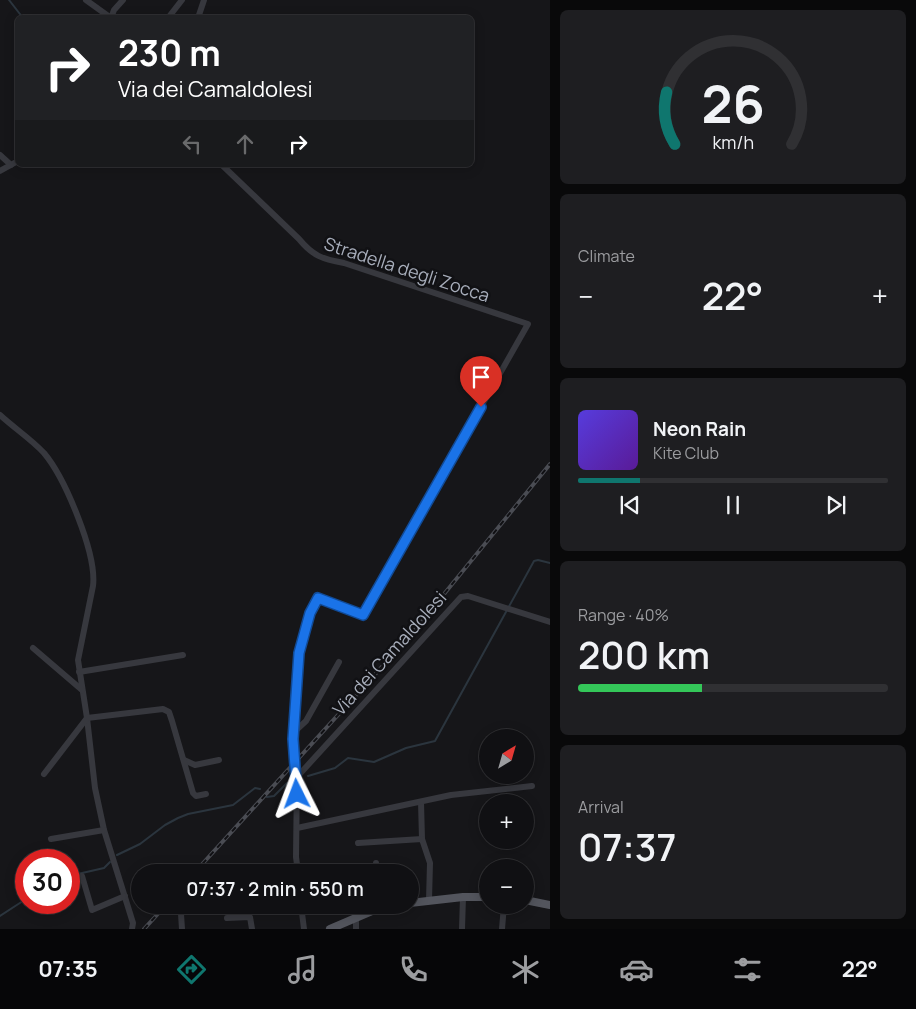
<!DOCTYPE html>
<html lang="en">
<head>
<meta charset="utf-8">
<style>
  :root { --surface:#101013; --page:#1e1e21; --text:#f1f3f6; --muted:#9c9da0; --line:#303033; --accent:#0f766e }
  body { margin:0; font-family:Manrope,sans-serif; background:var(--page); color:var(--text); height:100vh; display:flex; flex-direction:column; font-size:19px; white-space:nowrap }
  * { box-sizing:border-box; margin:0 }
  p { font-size:16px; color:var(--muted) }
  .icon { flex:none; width:28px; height:28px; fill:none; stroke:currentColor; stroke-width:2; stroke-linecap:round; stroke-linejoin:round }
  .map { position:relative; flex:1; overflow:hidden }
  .panel { display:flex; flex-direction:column; gap:10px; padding:10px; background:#09090a; width:366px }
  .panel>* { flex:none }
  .hud { position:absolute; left:15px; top:15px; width:459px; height:152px; border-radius:8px; box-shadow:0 2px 12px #0003,0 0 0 1px var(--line); background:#202124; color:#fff; overflow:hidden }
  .needle { width:32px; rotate:37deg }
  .fabs { position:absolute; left:479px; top:729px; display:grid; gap:10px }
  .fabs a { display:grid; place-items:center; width:55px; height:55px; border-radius:50%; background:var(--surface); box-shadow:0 2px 12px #0003,0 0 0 1px var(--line); font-size:25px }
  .speed { position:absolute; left:15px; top:849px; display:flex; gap:10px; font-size:25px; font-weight:700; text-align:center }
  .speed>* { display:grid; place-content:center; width:65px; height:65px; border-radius:50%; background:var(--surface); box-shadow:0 2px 12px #0003,0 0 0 1px var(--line); line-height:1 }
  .speed .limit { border:8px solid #d22; background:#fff; color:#111 }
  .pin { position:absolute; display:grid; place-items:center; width:42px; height:42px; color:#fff; margin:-51px -21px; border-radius:50% 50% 50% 0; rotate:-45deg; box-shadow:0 0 5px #0007 }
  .pin .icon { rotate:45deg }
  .me { position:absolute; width:55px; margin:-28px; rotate:357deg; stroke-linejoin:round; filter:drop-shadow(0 0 4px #0008) }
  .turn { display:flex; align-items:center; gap:18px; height:105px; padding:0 20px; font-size:22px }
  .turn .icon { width:65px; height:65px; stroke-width:2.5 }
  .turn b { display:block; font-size:35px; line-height:42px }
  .lanes { display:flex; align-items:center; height:48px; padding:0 20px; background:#0003; justify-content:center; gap:25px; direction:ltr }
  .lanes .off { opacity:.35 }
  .big { font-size:38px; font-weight:600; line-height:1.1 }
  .panel .widget { flex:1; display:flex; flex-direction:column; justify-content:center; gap:8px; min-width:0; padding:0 18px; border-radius:8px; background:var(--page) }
  .panel .dial { align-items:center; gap:0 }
  .dial svg { height:130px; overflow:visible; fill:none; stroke:var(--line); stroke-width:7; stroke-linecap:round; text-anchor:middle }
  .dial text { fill:var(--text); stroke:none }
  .song { display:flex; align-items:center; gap:15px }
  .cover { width:60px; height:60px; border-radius:8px; background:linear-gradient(135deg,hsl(250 70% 55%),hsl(270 70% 35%)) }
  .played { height:5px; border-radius:2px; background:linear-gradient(90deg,var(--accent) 20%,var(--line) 20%) }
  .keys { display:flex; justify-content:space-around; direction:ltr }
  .heat { display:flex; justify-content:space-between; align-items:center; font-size:28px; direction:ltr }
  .charge { height:8px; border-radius:4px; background:linear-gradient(90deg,#34c759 40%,var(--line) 0) }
  .trip { position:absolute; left:131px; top:864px; width:288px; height:50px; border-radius:25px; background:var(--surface); box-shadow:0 2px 12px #0003,0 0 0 1px var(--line); font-weight:600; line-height:50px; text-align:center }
  .dock { display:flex; height:80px; justify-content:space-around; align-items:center; background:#060608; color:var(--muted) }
  .dock .icon { width:35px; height:35px }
  .dock .on { color:var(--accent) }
  .dock b { font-size:22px; color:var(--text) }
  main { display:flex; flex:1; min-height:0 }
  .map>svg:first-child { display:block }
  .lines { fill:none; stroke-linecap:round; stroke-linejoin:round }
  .stream { stroke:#2b353e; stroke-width:2 }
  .minor { stroke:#37383e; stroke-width:6 }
  .major { stroke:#53555d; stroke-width:8 }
  .rail-casing { stroke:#4a4c53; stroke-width:4 }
  .rail { stroke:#111114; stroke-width:2; stroke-dasharray:5.5; stroke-linecap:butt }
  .route-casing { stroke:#114b97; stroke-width:12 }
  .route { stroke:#1a73e8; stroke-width:9 }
  .labels { text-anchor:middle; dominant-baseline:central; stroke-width:5; stroke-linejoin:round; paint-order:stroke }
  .street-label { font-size:18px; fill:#a7adba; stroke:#111114 }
</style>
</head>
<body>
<main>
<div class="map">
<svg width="550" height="929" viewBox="0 0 550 929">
  <rect width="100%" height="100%" fill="#161619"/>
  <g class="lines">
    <g class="stream">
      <path d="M9 0 23 18"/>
      <path d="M308 776 335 768 348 758 374 762 406 748 435 741 534 561 538 560 550 563"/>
      <path d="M267 797 274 796 287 783"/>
      <path d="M117 855 140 844 165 825 178 818 188 814 233 805 255 788 260 789"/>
      <path d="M69 876 104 868 110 862"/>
      <path d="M0 916 26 899"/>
    </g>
    <g class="minor">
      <path d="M86 0 111 18"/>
      <path d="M111 18 114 10 123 0"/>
      <path d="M168 18 182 0"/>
      <path d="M198 18 204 0"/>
      <path d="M0 155 11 165"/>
      <path d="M222 165 299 239C313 256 322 259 344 263L528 324 363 615 318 598C300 632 298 666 296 704 294 728 292 753 297 777L296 857 298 872"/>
      <path d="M0 171 18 161"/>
      <path d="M0 415C14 428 31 439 44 453 65 478 97 554 93 586L78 660 87 718 95 788 104 830 133 923 132 929"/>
      <path d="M33 648 82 690"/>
      <path d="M79 672 183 655"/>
      <path d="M293 733 306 721 339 662"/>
      <path d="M184 760 195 765 219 760"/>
      <path d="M44 774 87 718 163 709 169 712 172 721 193 793 196 796 206 794"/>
      <path d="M297 777 461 597 468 596 550 622"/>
      <path d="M421 802 422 839"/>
      <path d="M297 828 451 795 532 786"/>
      <path d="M51 839 104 830"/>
      <path d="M358 843 422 839 430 863 429 900"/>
      <path d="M376 863V872"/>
      <path d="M82 876 92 910 125 896"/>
      <path d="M301 905 304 929"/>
      <path d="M181 914 182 929"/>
      <path d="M227 918 250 917 252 929"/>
      <path d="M356 929V917"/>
      <path d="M462 929 463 897"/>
      <path d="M502 929 504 905"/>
    </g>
    <g class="major">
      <path d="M525 900 550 905"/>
      <path d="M410 903 463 897H488"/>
      <path d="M330 929 372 911 400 905"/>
    </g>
    <defs>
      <g id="rail">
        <path d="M195 872 409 637 550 464"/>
        <path d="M144 929 166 905"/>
      </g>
    </defs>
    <use href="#rail" class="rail-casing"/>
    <use href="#rail" class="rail"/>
  </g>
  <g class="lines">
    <defs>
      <path id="route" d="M297 794 293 739 299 653 310 613 318 598 363 615 481 407"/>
    </defs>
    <use href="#route" class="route-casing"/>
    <use href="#route" class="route"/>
  </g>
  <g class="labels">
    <g class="street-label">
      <text transform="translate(407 269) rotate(18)">Stradella degli Zocca</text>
      <text transform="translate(389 653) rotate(-48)">Via dei Camaldolesi</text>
    </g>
  </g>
</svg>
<div class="fabs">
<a><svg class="needle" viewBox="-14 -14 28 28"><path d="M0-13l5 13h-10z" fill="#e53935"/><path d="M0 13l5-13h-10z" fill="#9c9da0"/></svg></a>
<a>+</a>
<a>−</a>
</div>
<div class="speed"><div class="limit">30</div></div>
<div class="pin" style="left:481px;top:407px;background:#d93025"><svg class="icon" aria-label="arrive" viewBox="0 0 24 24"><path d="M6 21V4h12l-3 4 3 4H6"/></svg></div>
<svg class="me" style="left:297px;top:794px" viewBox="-20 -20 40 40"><path d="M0-17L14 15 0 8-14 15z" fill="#1a73e8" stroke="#fff" stroke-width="4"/></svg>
<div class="trip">07:37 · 2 min · 550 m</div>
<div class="hud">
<div class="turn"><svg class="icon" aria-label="right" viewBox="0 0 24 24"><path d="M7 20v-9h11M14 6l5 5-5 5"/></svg><div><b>230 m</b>Via dei Camaldolesi</div></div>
<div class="lanes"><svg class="icon off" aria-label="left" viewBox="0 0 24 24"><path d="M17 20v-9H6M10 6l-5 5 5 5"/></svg><svg class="icon off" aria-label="ahead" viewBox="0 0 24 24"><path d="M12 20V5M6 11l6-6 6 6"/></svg><svg class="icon" aria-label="right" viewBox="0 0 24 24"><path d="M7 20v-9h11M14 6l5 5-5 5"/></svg></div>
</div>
</div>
<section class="panel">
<div class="widget dial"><svg viewBox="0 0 100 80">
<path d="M14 69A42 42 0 1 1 86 69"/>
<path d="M14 69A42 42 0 0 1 9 37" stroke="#0f766e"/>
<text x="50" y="56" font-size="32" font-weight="700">26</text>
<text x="50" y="72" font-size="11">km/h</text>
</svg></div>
<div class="widget"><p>Climate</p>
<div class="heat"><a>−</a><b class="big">22°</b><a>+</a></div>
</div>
<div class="widget">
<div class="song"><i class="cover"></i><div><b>Neon Rain</b><p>Kite Club</p></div></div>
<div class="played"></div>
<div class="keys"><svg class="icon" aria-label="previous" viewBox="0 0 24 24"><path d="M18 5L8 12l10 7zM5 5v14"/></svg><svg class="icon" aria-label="pause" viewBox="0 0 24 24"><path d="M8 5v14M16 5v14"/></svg><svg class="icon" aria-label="next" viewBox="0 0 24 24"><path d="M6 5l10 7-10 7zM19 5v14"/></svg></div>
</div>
<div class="widget"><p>Range · 40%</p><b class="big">200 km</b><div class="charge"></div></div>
<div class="widget"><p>Arrival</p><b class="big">07:37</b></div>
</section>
</main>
<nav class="dock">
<b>07:35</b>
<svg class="icon on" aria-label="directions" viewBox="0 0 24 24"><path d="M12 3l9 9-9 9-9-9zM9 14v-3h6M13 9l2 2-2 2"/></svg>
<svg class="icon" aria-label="music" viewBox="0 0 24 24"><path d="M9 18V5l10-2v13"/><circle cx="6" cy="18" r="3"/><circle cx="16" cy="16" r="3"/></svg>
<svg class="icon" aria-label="phone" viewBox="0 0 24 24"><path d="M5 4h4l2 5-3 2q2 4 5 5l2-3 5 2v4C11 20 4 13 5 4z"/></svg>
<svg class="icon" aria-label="climate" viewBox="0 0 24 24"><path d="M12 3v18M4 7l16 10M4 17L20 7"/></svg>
<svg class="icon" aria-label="car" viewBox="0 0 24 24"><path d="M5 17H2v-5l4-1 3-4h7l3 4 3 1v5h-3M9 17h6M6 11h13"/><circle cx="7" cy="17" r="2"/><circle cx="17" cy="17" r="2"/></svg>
<svg class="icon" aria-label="filters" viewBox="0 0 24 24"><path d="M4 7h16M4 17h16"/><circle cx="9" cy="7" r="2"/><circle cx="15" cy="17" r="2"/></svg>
<b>22°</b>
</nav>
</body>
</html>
